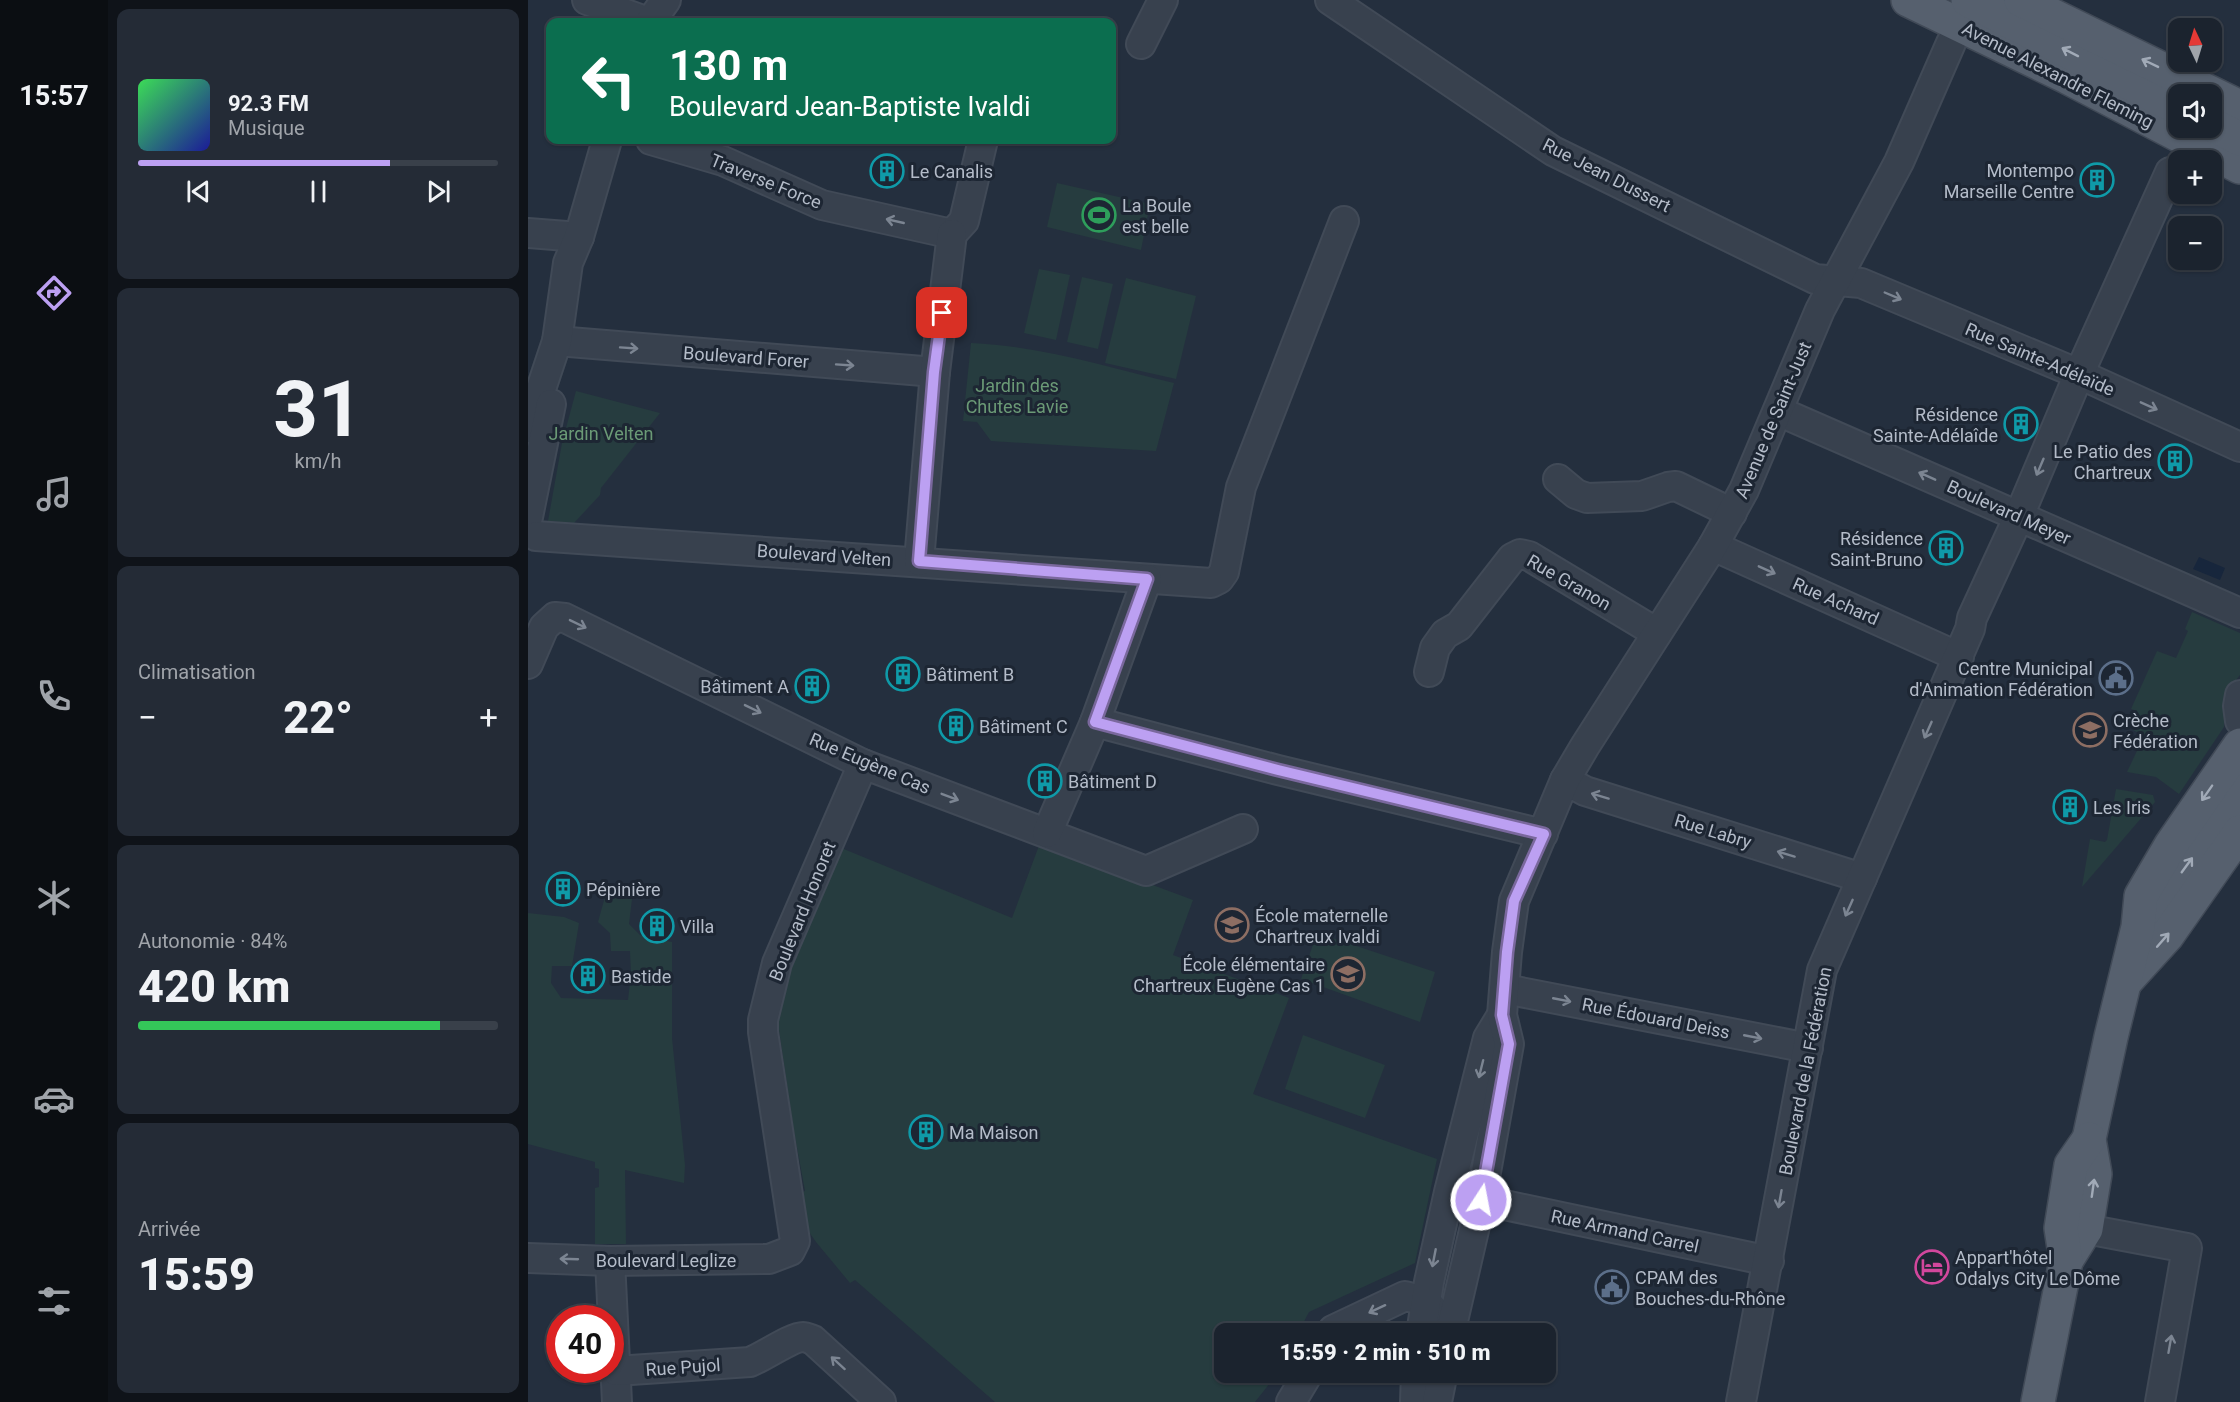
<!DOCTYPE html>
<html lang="fr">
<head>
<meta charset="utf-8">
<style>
  :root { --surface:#1b232e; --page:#242b36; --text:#f1f3f6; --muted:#a0a4aa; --line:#39404a; --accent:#bca0f2 }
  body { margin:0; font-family:Roboto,sans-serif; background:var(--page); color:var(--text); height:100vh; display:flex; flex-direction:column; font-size:22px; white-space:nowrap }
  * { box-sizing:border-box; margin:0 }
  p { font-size:20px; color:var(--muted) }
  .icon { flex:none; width:33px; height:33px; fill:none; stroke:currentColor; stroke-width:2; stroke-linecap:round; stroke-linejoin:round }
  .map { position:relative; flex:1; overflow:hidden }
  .drawer { display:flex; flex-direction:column; gap:9px; padding:9px; background:#0f1319; width:420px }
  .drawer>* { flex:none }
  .guide { position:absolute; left:18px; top:18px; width:570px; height:126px; border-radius:12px; box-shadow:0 2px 4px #0004,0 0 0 2px var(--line); background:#0b6e4f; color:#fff; overflow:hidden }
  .needle { width:39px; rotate:356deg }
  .tools { position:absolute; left:1640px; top:18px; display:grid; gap:12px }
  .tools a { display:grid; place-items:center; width:54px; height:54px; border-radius:12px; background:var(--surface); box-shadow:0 2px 4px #0004,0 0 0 2px var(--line); font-size:30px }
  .speed { position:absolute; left:18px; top:1305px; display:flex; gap:12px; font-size:30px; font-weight:700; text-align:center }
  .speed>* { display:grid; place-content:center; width:78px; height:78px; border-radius:50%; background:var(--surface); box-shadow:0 2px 4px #0004,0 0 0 2px var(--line); line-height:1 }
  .speed .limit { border:9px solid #d22; background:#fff; color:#111 }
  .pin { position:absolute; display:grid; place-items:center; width:51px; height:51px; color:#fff; margin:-26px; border-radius:12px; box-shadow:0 3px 9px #0006 }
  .me { position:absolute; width:66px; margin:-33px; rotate:11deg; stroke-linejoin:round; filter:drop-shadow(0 0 4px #0008) }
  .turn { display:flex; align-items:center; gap:21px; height:126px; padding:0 24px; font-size:27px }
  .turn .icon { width:78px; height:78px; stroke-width:2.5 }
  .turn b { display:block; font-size:42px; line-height:51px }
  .big { font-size:45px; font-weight:800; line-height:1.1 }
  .drawer .tile { flex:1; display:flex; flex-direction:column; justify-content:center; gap:9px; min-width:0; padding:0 21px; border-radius:12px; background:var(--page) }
  .drawer .dial { align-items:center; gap:0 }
  .dial b { font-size:78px; line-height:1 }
  .song { display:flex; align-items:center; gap:18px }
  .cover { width:72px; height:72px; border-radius:9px; background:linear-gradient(135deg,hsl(130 70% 55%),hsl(240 70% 35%)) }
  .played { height:6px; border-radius:3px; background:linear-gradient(90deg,var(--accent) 70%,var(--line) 70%) }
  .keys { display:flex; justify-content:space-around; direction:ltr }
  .heat { display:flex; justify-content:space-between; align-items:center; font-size:33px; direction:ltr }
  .charge { height:9px; border-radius:4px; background:linear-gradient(90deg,#34c759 84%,var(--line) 0) }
  .trip { position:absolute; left:686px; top:1323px; width:342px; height:60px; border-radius:12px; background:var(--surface); box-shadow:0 2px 4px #0004,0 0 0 2px var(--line); font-weight:800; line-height:60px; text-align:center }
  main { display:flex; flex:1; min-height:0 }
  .tabs { display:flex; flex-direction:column; width:108px; justify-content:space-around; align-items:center; background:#0b0e12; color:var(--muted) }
  .tabs .icon { width:42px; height:42px }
  .tabs .selected { color:var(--accent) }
  .tabs b { font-size:27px; color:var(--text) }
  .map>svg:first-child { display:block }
  .green { fill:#263c3f }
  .water { fill:#17263c }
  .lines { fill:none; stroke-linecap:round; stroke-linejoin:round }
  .minor-casing { stroke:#414a57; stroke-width:32 }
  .major-casing { stroke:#414a57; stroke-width:36 }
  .minor { stroke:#38414e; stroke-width:28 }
  .major { stroke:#56606e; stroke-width:33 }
  .oneway { stroke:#a1aab7 }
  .oneway2 { stroke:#7c8592 }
  .route-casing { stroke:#7a689d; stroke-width:15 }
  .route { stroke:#bca0f2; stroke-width:10 }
  .labels { text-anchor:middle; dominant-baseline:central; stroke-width:6; stroke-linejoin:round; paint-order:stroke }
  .street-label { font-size:18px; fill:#b4bcc9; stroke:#1d2633 }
  .poi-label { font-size:18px; fill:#b4bcc9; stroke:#1d2633; text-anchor:start }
  .park-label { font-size:18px; fill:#6b9a76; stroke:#1d2633 }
</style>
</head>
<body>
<main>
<nav class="tabs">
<b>15:57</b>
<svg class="icon selected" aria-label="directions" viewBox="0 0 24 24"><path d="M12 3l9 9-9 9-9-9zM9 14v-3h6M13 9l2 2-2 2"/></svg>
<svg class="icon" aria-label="music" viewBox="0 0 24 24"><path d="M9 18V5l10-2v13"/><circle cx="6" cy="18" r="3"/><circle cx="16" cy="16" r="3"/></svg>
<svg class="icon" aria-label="phone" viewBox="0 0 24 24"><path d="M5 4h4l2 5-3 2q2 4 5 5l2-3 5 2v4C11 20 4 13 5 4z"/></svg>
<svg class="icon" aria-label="climate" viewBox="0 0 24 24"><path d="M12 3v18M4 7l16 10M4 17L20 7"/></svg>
<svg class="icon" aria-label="car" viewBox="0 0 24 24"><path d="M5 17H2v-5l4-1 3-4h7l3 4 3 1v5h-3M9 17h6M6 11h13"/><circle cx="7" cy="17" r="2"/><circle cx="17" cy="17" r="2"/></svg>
<svg class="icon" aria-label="filters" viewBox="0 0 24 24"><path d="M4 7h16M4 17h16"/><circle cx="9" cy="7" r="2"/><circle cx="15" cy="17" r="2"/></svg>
</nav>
<section class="drawer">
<div class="tile">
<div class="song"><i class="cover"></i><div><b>92.3 FM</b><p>Musique</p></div></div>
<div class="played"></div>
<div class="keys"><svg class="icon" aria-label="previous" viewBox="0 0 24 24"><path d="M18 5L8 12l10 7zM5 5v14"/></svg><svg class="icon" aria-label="pause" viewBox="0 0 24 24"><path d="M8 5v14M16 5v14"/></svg><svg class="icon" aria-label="next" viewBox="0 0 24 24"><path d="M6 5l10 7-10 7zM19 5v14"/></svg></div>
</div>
<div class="tile dial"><b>31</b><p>km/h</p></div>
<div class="tile"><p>Climatisation</p>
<div class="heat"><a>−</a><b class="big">22°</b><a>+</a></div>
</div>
<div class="tile"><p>Autonomie · 84%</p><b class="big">420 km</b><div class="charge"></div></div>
<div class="tile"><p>Arrivée</p><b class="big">15:59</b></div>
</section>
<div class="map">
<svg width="1712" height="1402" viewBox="0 0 1712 1402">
  <rect width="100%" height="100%" fill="#242f3e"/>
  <g class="green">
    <path d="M529 183 622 204 613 250 519 227Z"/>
    <path d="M511 269 542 275 528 340 496 333Z"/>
    <path d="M554 277 585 284 570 349 539 342Z"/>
    <path d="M598 278 668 296 648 379 577 363Z"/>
    <path d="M443 343C512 346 579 367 646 383L628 451 463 441 449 422 435 421Z"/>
    <path d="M48 391 132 413 73 488 72 495 46 523 20 521 34 443Z"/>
    <path d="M1664 612 1712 633V675L1699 691 1696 711V727L1651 794 1628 777 1599 772 1616 736 1605 730 1607 724 1604 721 1609 711 1603 709 1629 651 1648 658 1660 631 1657 629Z"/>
    <path d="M1588 789 1625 795 1627 802 1554 887 1562 839 1577 842 1579 840Z"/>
    <path d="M512 843 665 900 645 955 761 998 725 1094 909 1159 887 1263 781 1312 770 1333 696 1334V1372L750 1373 727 1402H467L327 1280 322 1283 288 1242 279 1229 274 1192 277 1191 265 1126 250 1023 253 1003 278 919 306 845 484 918Z"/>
    <path d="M78 893 104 899 101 924 112 935 144 942V1038L157 1165 156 1183 97 1170 98 1244H67V1188L71 1187V1169L67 1168V1162L0 1144V913L36 917 51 923 44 966H24L23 983 33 998 100 1000 103 974 102 951H83L82 933 70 922Z"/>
    <path d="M789 933 907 972 892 1022 773 979Z"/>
    <path d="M775 1035 857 1065 837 1118 757 1089Z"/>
  </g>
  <path class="water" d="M1671 557 1697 568 1692 580 1665 569Z"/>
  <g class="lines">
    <defs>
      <g id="minor">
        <path d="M59 0 120 22"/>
        <path d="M802 0 1025 151 1287 279 1333 283 1551 374 1712 447"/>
        <path d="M122 22 138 0"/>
        <path d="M613 44 635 0"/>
        <path d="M123 140 195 161 294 205 424 234"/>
        <path d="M0 233 51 237"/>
        <path d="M424 234 436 221 455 140"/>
        <path d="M29 341 407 372"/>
        <path d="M1250 411 1712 613"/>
        <path d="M0 428 29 341 40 263 51 237 79 140"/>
        <path d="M1030 479 1048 494 1059 498 1114 496 1140 487 1148 486 1204 513"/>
        <path d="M0 517 23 404"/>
        <path d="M8 536 683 583 691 579 696 572 713 487 816 221"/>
        <path d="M1185 546 1431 657"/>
        <path d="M391 561 407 372 424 234"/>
        <path d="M0 664 16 627 27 617 37 618 335 764 618 871 715 829"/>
        <path d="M901 672 907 648 917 634 931 626 984 558 992 554 1001 556 1129 633"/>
        <path d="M1712 695 1710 706 1712 721"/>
        <path d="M567 722 750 770 1015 834"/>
        <path d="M1037 780 1057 791 1334 878"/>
        <path d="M519 833 567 722 619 579"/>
        <path d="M977 989 1280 1048"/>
        <path d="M926 1174 953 1200 1241 1261"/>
        <path d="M1558 1229 1659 1248 1632 1402"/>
        <path d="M0 1258 82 1261 241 1259 262 1251 267 1241 235 1032V1020L249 963 335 764"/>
        <path d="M82 1261 89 1402"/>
        <path d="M803 1334 805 1330 877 1296 898 1301 910 1315"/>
        <path d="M893 1334 901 1282 921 1192 960 1038 974 1015"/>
        <path d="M922 1334 953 1200 981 1044 974 1015 979 952 986 901 1037 780 1057 746 1185 546 1216 490 1292 310 1371 162 1423 43"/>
        <path d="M88 1371 222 1362C235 1357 264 1337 275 1337 278 1337 282 1339 285 1340L353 1402"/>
        <path d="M763 1402 781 1372"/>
        <path d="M887 1402 888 1372"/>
        <path d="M909 1402 915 1372"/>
        <path d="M1213 1402 1294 970 1442 629 1444 618 1491 516 1551 374 1642 172"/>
      </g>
      <g id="major">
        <path d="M1380 0 1539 77 1712 167"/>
        <path d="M1440 0 1650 108"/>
        <path d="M1493 0 1712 107"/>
        <path d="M1683 124 1712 139"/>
        <path d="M1625 910 1671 848 1712 788"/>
        <path d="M1599 980 1639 936 1712 832"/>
        <path d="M1538 1261 1558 1229 1567 1174 1561 1139 1583 1037 1610 927 1613 896 1643 845 1712 745"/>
        <path d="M1510 1402 1538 1261 1533 1228 1543 1165 1561 1139"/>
      </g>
    </defs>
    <use href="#minor" class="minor-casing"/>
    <use href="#major" class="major-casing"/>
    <use href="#minor" class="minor"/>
    <use href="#major" class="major"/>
  </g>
  <defs><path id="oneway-shaft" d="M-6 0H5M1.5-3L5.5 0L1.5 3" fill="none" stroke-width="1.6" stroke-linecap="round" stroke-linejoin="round" transform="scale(1.5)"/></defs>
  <g class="oneway">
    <use href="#oneway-shaft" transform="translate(1542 52) rotate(-153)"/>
    <use href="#oneway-shaft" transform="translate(1622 63) rotate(-154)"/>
    <use href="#oneway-shaft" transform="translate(1679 793) rotate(125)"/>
    <use href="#oneway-shaft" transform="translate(1659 865) rotate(-54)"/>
    <use href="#oneway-shaft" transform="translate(1635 940) rotate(-49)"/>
    <use href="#oneway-shaft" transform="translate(1565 1188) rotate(-82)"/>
  </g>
  <g class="oneway2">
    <use href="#oneway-shaft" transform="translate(367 221) rotate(-167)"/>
    <use href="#oneway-shaft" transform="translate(1365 296) rotate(23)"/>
    <use href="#oneway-shaft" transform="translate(101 348) rotate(4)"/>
    <use href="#oneway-shaft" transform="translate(317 365) rotate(4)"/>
    <use href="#oneway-shaft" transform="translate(1621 406) rotate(24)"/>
    <use href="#oneway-shaft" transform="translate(1512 467) rotate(113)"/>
    <use href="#oneway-shaft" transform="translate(1399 476) rotate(-156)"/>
    <use href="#oneway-shaft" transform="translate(1239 570) rotate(24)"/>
    <use href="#oneway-shaft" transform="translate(50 624) rotate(26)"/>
    <use href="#oneway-shaft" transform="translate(225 709) rotate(26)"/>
    <use href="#oneway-shaft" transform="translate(1400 730) rotate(114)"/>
    <use href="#oneway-shaft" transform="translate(1072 796) rotate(-163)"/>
    <use href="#oneway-shaft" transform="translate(422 797) rotate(21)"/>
    <use href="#oneway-shaft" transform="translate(1258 854) rotate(-163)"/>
    <use href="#oneway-shaft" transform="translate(1321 908) rotate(114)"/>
    <use href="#oneway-shaft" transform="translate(1034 1000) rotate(11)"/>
    <use href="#oneway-shaft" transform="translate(1225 1037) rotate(11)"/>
    <use href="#oneway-shaft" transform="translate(953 1069) rotate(104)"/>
    <use href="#oneway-shaft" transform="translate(1252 1199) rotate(100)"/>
    <use href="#oneway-shaft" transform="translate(906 1258) rotate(101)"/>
    <use href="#oneway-shaft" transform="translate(41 1259) rotate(-178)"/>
    <use href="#oneway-shaft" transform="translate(849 1309) rotate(155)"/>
    <use href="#oneway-shaft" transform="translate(1642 1344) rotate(-80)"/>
    <use href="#oneway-shaft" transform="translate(310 1363) rotate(-138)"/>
  </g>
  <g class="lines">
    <defs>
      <path id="route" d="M414 313 406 372 391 561 619 579 567 722 750 770 1016 834 986 901 979 952 974 1015 981 1044 953 1200"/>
    </defs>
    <use href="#route" class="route-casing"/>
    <use href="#route" class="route"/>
  </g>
  <defs>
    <symbol id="building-ring" viewBox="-11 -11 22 22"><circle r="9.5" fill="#1d2633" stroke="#0f9aa8" stroke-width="1.5"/><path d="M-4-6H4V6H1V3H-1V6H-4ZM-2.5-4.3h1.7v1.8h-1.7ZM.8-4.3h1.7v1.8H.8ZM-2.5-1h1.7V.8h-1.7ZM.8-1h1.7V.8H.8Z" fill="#0f9aa8"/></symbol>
    <symbol id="stadium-ring" viewBox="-11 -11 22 22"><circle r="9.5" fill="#1d2633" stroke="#2e9e5b" stroke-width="1.5"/><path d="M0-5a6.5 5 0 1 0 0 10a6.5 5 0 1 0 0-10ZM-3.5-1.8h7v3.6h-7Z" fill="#2e9e5b"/></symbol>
    <symbol id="civic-ring" viewBox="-11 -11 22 22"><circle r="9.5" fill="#1d2633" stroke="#5c6f8a" stroke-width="1.5"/><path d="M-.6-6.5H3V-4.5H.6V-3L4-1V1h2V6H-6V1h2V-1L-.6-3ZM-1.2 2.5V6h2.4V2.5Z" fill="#5c6f8a"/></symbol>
    <symbol id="school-ring" viewBox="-11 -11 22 22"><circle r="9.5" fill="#1d2633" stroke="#8d6e63" stroke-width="1.5"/><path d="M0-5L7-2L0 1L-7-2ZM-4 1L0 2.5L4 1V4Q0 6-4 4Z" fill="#8d6e63"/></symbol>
    <symbol id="hotel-ring" viewBox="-11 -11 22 22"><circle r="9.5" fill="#1d2633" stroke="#d1479c" stroke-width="1.5"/><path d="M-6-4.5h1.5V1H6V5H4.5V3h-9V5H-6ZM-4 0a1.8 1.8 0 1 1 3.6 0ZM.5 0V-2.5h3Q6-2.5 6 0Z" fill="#d1479c"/></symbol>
  </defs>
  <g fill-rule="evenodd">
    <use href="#building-ring" x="340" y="152" width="38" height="38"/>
    <use href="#building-ring" x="1550" y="161" width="38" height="38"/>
    <use href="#stadium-ring" x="552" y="196" width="38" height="38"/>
    <use href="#building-ring" x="1474" y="405" width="38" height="38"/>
    <use href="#building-ring" x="1628" y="442" width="38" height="38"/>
    <use href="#building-ring" x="1399" y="529" width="38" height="38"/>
    <use href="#building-ring" x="356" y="655" width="38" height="38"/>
    <use href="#civic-ring" x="1569" y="659" width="38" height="38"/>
    <use href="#building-ring" x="265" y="667" width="38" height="38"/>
    <use href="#building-ring" x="409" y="707" width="38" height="38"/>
    <use href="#school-ring" x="1543" y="711" width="38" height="38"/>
    <use href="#building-ring" x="498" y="762" width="38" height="38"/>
    <use href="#building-ring" x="1523" y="788" width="38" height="38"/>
    <use href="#building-ring" x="16" y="870" width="38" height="38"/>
    <use href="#school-ring" x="685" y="906" width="38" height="38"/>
    <use href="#building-ring" x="110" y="907" width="38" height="38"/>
    <use href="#school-ring" x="801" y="955" width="38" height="38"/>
    <use href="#building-ring" x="41" y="957" width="38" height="38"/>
    <use href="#building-ring" x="379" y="1113" width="38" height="38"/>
    <use href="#hotel-ring" x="1385" y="1248" width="38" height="38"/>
    <use href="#civic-ring" x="1065" y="1268" width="38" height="38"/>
  </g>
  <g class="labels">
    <g class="street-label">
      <text transform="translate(1530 75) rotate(27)">Avenue Alexandre Fleming</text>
      <text transform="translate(1079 175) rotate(27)">Rue Jean Dussert</text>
      <text transform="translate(238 181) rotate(22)">Traverse Force</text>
      <text transform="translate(218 357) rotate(4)">Boulevard Forer</text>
      <text transform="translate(1512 359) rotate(23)">Rue Sainte-Adélaïde</text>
      <text transform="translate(1245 420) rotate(-67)">Avenue de Saint-Just</text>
      <text transform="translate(1481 512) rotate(24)">Boulevard Meyer</text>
      <text transform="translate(296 555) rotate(4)">Boulevard Velten</text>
      <text transform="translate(1041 582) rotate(30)">Rue Granon</text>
      <text transform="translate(1308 601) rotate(24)">Rue Achard</text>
      <text transform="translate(342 763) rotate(23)">Rue Eugène Cas</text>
      <text transform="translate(1185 831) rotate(17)">Rue Labry</text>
      <text transform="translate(274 911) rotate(-68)">Boulevard Honoret</text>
      <text transform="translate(1128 1018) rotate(11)">Rue Édouard Deiss</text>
      <text transform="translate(1277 1071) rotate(-79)">Boulevard de la Fédération</text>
      <text transform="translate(1097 1231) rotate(12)">Rue Armand Carrel</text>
      <text x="138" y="1260">Boulevard Leglize</text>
      <text transform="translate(155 1367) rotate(-4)">Rue Pujol</text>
    </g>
    <g class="poi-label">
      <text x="1546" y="170" text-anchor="end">Montempo<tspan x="1546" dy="21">Marseille Centre</tspan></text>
      <text x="382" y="171">Le Canalis</text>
      <text x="594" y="205">La Boule<tspan x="594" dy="21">est belle</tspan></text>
      <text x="1470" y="414" text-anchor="end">Résidence<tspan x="1470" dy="21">Sainte-Adélaîde</tspan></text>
      <text x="1624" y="451" text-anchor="end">Le Patio des<tspan x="1624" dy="21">Chartreux</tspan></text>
      <text x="1395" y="538" text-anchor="end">Résidence<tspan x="1395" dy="21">Saint-Bruno</tspan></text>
      <text x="1565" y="668" text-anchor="end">Centre Municipal<tspan x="1565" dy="21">d'Animation Fédération</tspan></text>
      <text x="398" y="674">Bâtiment B</text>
      <text x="261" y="686" text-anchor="end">Bâtiment A</text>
      <text x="1585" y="720">Crèche<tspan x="1585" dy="21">Fédération</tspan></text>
      <text x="451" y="726">Bâtiment C</text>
      <text x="540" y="781">Bâtiment D</text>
      <text x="1565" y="807">Les Iris</text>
      <text x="58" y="889">Pépinière</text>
      <text x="727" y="915">École maternelle<tspan x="727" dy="21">Chartreux Ivaldi</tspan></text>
      <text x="152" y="926">Villa</text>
      <text x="797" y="964" text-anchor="end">École élémentaire<tspan x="797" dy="21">Chartreux Eugène Cas 1</tspan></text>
      <text x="83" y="976">Bastide</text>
      <text x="421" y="1132">Ma Maison</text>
      <text x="1427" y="1257">Appart'hôtel<tspan x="1427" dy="21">Odalys City Le Dôme</tspan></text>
      <text x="1107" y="1277">CPAM des<tspan x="1107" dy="21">Bouches-du-Rhône</tspan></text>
    </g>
    <g class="park-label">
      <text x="489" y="385">Jardin des<tspan x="489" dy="21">Chutes Lavie</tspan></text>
      <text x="73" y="433">Jardin Velten</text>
    </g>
  </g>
</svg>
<div class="tools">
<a><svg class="needle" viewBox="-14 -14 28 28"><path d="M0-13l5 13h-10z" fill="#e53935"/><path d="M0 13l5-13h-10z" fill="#a0a4aa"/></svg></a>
<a><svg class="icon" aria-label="sound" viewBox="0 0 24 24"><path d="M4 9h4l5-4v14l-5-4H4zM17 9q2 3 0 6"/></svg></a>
<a>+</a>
<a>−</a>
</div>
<div class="speed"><div class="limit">40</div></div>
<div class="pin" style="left:414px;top:313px;background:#d93025"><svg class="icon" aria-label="arrive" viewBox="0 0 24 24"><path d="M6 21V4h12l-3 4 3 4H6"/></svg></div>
<svg class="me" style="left:953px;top:1200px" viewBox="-20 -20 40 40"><circle r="17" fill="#bca0f2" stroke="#fff" stroke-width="3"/><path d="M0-11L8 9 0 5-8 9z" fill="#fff"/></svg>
<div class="trip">15:59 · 2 min · 510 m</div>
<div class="guide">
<div class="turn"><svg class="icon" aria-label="left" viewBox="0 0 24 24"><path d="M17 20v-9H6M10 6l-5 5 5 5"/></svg><div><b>130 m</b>Boulevard Jean-Baptiste Ivaldi</div></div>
</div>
</div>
</main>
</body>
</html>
